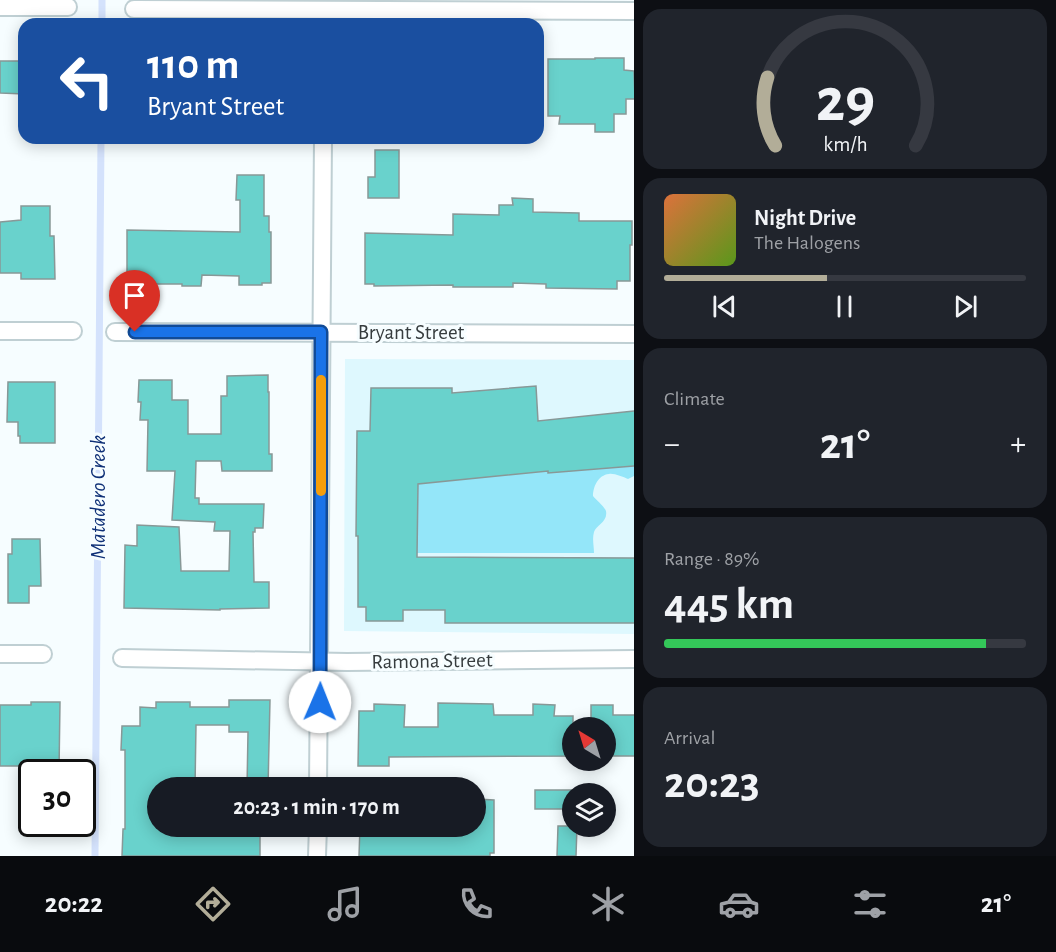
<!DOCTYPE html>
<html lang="en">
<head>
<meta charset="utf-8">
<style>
  :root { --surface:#171b24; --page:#20242c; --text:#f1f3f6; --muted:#9ea1a6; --line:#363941; --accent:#b2ad98 }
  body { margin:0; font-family:"Alegreya Sans",sans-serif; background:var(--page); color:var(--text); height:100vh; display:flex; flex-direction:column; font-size:22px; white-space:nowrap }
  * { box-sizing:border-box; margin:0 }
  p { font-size:20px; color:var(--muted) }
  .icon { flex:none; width:33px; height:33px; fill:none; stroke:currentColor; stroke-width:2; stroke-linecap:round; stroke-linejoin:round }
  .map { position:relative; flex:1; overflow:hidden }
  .side { display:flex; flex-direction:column; gap:9px; padding:9px; background:#0d0f14; width:422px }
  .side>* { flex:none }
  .banner { position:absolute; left:18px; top:18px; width:526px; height:126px; border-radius:18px; box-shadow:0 3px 15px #0003; background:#1a4fa0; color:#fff; overflow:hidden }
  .needle { width:39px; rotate:322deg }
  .tools { position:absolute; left:562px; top:717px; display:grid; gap:12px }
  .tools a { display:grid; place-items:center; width:54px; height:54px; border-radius:50%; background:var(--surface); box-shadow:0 3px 15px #0003; font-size:30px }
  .speed { position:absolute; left:18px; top:759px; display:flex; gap:12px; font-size:30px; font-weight:700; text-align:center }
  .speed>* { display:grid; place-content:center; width:78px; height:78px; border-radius:50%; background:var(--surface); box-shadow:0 3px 15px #0003; line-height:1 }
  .speed .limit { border:3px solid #111; border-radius:9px; background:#fff; color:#111 }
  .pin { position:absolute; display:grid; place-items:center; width:51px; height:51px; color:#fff; margin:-62px -26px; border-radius:50% 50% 50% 0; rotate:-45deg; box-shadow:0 0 6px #0007 }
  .pin .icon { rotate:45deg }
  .me { position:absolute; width:66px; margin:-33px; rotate:1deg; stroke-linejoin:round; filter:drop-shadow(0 0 4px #0008) }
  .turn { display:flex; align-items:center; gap:21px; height:126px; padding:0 30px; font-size:27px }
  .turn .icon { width:78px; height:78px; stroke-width:2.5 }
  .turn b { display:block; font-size:42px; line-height:51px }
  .big { font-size:45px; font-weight:700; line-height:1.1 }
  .side .card { flex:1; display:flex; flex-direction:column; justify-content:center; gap:9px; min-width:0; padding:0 21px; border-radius:18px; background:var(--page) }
  .side .dial { align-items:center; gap:0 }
  .dial svg { height:156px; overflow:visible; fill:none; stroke:var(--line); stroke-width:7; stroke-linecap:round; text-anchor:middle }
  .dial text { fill:var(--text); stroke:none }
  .song { display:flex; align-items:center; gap:18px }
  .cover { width:72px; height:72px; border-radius:9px; background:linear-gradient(135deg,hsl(20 70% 55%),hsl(90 70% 35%)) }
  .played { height:6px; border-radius:3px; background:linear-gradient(90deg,var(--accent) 45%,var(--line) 45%) }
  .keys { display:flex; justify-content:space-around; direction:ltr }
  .heat { display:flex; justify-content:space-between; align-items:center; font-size:33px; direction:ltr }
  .charge { height:9px; border-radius:4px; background:linear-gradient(90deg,#34c759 89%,var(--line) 0) }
  .trip { position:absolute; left:147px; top:777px; width:339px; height:60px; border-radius:30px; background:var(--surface); box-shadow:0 3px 15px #0003; font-weight:700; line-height:60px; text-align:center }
  .tabs { display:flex; height:96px; justify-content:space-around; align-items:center; background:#090b0e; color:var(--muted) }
  .tabs .icon { width:42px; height:42px }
  .tabs .active { color:var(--accent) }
  .tabs b { font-size:27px; color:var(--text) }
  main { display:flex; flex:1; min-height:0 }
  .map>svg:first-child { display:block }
  .built { fill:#def8fe }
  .green { fill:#94e6f9 }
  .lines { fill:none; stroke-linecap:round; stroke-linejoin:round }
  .stream { stroke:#d4e2fc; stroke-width:7 }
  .building { fill:#69d2cc; stroke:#889897; stroke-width:1.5 }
  .minor-casing { stroke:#bfcfd3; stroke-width:20 }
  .minor { stroke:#fff; stroke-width:16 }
  .route-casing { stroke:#114b97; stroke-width:15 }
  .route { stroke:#1a73e8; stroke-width:10 }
  .slow { stroke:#f59e0b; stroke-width:10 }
  .labels { text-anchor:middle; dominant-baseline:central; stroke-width:6; stroke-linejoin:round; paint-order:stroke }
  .street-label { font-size:21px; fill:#363c3e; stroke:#f6fdff }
  .water-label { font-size:22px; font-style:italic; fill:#0e2f76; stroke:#f6fdff }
</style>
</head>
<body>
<main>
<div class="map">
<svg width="635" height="856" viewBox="0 0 635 856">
  <rect width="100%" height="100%" fill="#f6fdff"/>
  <path class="built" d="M345 359 634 360V634L344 631Z"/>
  <path class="green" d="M634 466V476L628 479C623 477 614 473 609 474 598 475 593 487 593 496 596 500 604 506 606 511 608 522 596 525 594 532 592 539 594 546 594 553H417L418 484 548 471V473Z"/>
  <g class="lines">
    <g class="stream">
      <path d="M102 24V0"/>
      <path d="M95 856 101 138"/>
    </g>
  </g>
  <g class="building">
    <path d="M595 58H624V70L634 71 635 99H626V114H614V132H595V124H559L560 116H548V59H595Z"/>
    <path d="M0 61H24V94L0 93Z"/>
    <path d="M375 150H399V198H368V177H375Z"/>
    <path d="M237 175H264V216H269V232H271V283H262V285H239V276L202 275 201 286H182V284H127V230L240 232V200H236Z"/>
    <path d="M512 198 533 199V212L579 213V221H632V245H630V281H617V289L546 288V284L513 283V287H453V285L374 286V284H365V233L453 235V214L499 215V205H513Z"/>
    <path d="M21 206H50V236H54L55 279H21V273H0V222L21 220Z"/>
    <path d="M268 375V392H269V454H272V471H222L221 461H196L195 498H199V504H264L263 528H255V532H253L254 582H269V608L220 609V610L124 608 125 545 137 546V525L179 527 181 571H229L230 531H214L215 522 172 520 175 471H147L148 420H140L141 402H138L139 380H172V400H188V434H221V396H227V376Z"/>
    <path d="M8 382H55V443H20V436H18V422H7Z"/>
    <path d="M536 386 538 421 635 411V466L548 473V471L418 484 417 557 635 558V623H445V610H403V621H366V607H358V536H356L357 431H370L371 388H452V393Z"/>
    <path d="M12 539H40L41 586H29V603H8V554H12Z"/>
    <path d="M229 700H270L268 788H247L248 732H229V725H196L195 788H158V826H199V832L260 831V856H122L123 829H125V750H121L122 726H140V707L156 708V702H190V707H229Z"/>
    <path d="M31 702H60L59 772H20V766H0V705H31Z"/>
    <path d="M438 703 493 704 494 715H533V704L555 705 554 716H573V756L389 757V766H358L359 711H374V704L405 705 404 727H438Z"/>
    <path d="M591 705H613V715H635V756H606V728H591Z"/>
    <path d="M535 790H573L572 809H535Z"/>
    <path d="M476 799 494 800V853H490V856H359L360 826H476Z"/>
    <path d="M558 826H577L576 856H557Z"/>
  </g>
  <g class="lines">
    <defs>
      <g id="minor">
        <path d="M0 7H68"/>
        <path d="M134 9 635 11"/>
        <path d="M0 331H73"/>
        <path d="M115 332 635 334"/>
        <path d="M0 654H43"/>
        <path d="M122 658 347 662 635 659"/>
        <path d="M318 788 323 138"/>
        <path d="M317 856 318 826"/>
      </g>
    </defs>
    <use href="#minor" class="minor-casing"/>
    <use href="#minor" class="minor"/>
  </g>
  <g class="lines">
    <defs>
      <path id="route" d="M135 332H321L320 702"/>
    </defs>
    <use href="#route" class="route-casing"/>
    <use href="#route" class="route"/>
    <path class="slow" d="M321 491V380"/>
  </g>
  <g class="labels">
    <g class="street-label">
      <text x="411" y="332">Bryant Street</text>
      <text transform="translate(432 661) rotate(-1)">Ramona Street</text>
    </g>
    <g class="water-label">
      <text transform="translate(98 497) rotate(-90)">Matadero Creek</text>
    </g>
  </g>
</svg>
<div class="tools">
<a><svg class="needle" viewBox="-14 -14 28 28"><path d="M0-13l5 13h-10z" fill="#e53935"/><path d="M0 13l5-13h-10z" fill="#9ea1a6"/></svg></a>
<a><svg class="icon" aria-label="layers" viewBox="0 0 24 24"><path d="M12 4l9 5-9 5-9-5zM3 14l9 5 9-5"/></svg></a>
</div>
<div class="speed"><div class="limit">30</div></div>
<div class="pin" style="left:135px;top:332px;background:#d93025"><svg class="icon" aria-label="arrive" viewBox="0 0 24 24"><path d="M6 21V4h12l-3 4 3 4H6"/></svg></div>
<svg class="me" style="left:320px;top:702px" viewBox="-20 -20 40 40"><circle r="19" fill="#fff"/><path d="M0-13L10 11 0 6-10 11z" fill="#1a73e8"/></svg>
<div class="trip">20:23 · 1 min · 170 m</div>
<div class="banner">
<div class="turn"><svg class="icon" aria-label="left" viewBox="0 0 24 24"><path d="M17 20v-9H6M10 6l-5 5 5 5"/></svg><div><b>110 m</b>Bryant Street</div></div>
</div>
</div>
<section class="side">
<div class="card dial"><svg viewBox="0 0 100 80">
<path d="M14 69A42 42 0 1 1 86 69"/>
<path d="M14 69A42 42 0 0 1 10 34" stroke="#b2ad98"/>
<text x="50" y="56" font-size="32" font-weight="700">29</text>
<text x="50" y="72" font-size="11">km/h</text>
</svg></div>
<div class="card">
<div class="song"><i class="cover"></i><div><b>Night Drive</b><p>The Halogens</p></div></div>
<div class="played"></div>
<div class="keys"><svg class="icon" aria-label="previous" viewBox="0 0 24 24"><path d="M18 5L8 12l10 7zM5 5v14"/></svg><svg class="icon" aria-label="pause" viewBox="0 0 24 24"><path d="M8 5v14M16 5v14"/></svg><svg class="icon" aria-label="next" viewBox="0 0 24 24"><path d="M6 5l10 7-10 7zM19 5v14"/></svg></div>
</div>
<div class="card"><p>Climate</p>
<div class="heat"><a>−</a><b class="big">21°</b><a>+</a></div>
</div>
<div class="card"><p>Range · 89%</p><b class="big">445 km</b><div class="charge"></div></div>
<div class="card"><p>Arrival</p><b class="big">20:23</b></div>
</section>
</main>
<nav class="tabs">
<b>20:22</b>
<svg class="icon active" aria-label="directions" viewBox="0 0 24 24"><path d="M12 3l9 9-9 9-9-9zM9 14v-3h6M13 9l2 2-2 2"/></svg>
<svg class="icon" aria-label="music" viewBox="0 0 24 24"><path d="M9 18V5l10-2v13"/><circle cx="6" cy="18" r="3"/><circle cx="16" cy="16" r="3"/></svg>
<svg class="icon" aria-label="phone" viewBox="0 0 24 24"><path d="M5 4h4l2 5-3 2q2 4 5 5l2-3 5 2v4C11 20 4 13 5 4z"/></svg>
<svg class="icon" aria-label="climate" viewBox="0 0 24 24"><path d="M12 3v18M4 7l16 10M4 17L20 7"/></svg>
<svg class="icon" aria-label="car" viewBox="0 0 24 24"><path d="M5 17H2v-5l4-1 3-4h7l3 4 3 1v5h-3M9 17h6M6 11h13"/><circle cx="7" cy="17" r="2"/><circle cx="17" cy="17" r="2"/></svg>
<svg class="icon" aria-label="filters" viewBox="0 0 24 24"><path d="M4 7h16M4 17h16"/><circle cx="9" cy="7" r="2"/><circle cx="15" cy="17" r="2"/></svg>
<b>21°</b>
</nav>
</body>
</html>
